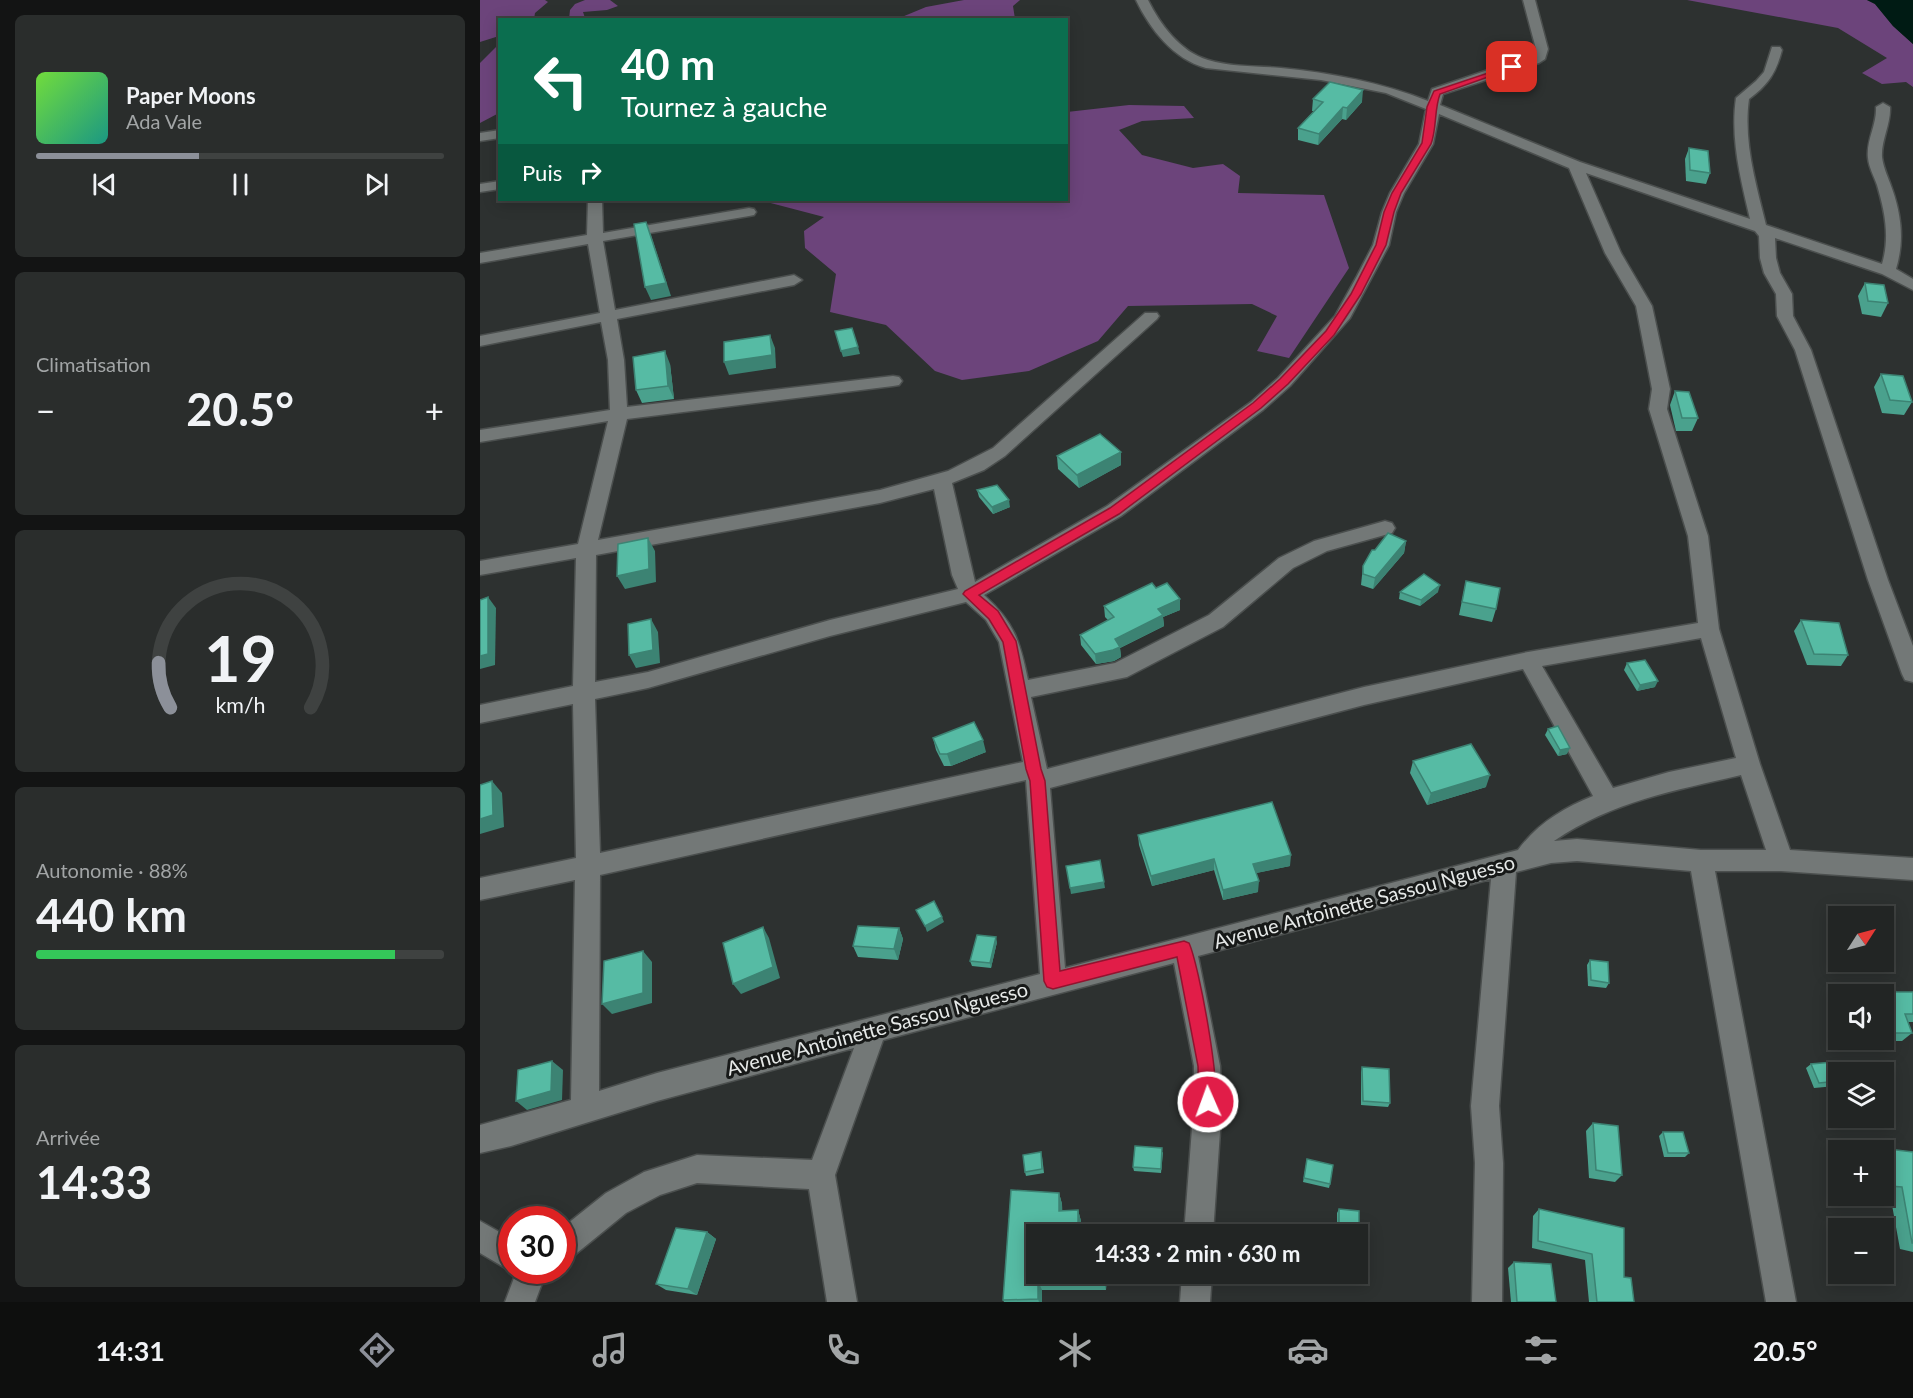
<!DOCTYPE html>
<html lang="fr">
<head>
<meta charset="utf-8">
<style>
  :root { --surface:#222524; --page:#2a2d2c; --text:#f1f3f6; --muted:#a2a5a6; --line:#3f4241; --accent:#8c9099 }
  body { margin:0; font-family:Lato,sans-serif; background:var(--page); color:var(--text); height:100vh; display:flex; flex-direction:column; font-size:22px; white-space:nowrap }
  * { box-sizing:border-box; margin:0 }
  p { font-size:20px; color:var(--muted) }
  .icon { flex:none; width:33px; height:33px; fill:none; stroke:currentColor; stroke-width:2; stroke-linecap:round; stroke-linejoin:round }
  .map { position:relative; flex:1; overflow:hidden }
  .side { display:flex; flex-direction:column; gap:15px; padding:15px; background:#131414; width:480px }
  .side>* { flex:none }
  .banner { position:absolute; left:18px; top:18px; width:570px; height:183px; border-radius:0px; box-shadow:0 3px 15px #0003,0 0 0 2px var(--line); background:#0b6e4f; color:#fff; overflow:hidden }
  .needle { width:39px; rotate:54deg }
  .controls { position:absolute; left:1348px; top:906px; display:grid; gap:12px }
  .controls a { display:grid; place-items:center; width:66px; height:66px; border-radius:0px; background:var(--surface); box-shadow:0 3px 15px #0003,0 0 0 2px var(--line); font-size:30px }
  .speed { position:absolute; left:18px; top:1206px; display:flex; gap:12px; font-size:30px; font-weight:700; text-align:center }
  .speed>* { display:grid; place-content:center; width:78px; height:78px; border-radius:50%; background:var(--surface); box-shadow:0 3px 15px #0003,0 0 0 2px var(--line); line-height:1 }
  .speed .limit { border:9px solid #d22; background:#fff; color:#111 }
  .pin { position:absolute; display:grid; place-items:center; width:51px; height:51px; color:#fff; margin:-26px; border-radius:12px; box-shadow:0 3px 9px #0006 }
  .me { position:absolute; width:66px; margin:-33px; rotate:358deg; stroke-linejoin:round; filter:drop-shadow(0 0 4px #0008) }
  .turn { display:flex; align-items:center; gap:21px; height:126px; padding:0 24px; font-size:27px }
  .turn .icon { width:78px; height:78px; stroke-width:2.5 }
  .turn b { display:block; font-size:42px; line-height:51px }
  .then { display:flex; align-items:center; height:57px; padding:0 24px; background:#0003; gap:12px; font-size:22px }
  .big { font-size:45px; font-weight:700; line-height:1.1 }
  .side .tile { flex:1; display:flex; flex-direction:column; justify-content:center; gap:9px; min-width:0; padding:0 21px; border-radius:9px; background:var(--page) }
  .side .dial { align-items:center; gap:0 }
  .dial svg { height:156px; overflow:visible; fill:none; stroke:var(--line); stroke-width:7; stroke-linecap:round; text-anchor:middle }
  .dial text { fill:var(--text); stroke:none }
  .song { display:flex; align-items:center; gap:18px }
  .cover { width:72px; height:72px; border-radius:9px; background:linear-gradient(135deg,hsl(100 70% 55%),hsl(170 70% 35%)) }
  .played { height:6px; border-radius:3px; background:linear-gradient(90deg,var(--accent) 40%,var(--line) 40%) }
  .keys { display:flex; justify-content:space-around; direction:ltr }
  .heat { display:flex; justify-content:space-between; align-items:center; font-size:33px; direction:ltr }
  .charge { height:9px; border-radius:4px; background:linear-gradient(90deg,#34c759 88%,var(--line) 0) }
  .trip { position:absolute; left:546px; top:1224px; width:342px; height:60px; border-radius:0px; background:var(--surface); box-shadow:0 3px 15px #0003,0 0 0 2px var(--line); font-weight:700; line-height:60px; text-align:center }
  .menu { display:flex; height:96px; justify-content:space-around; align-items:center; background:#0e0f0e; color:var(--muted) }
  .menu .icon { width:42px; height:42px }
  .menu .on { color:var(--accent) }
  .menu b { font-size:27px; color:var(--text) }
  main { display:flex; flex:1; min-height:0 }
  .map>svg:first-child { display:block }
  .green { fill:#6c447b }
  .water { fill:#001b14 }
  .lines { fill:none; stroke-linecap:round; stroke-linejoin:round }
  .street-casing { stroke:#4b4f4e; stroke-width:3 }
  .street { fill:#737877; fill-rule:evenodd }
  .wall { fill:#4aa18d }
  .shaded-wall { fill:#3c8373 }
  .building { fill:#56bba4; stroke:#3c8373; stroke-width:1.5 }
  .route { fill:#e11d48; stroke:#92132f; stroke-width:1.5 }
  .labels { text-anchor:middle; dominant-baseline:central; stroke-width:6; stroke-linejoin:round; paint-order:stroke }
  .near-street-label { font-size:20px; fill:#e6e9e8; stroke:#171918 }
</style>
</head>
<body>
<main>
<section class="side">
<div class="tile">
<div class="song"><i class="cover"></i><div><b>Paper Moons</b><p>Ada Vale</p></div></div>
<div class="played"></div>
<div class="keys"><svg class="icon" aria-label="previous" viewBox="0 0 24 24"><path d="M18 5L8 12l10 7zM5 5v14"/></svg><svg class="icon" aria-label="pause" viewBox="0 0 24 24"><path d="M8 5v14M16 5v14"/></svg><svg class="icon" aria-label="next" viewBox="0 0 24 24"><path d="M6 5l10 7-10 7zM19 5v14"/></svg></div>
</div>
<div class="tile"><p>Climatisation</p>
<div class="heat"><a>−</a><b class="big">20.5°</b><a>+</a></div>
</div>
<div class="tile dial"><svg viewBox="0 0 100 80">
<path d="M14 69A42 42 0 1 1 86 69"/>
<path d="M14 69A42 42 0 0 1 8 46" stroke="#8c9099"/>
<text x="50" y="56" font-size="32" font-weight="700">19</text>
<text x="50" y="72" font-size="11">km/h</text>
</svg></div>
<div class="tile"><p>Autonomie · 88%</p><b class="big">440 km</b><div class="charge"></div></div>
<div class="tile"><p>Arrivée</p><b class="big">14:33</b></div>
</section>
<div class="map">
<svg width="1433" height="1302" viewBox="0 0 1433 1302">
  <rect width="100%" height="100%" fill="#2d3130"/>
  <g class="green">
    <path d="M0 0H65L68 2 55 13 54 19 20 20 19 36 0 42Z"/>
    <path d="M105 0H130L138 6 127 10 103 12 105 18 124 19H89L90 10 95 4Z"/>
    <path d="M484 0H540L533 6 535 19H417L446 7Z"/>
    <path d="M1207 0H1387L1395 4 1413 26 1433 44V87L1426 82 1402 84 1382 73 1407 58 1358 28Z"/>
    <path d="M19 44V113L0 123V63Z"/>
    <path d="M649 105 704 106 714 118 662 121 639 130 662 155 713 168 743 164 760 176 758 193 844 195 869 268 809 358 777 351 797 316 772 304 648 306 618 341 549 371 482 380 455 371 406 325 350 312 356 274 325 248 324 231 344 217 279 200H586L587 112Z"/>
  </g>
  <path class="water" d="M1387 0H1433V44L1413 26 1395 4Z"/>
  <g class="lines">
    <defs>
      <g id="street">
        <path d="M656 0H668C680 24 700 52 728 60 750 67 778 66 801 68 851 73 900 82 948 101L952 89 1055 54 1056 49 1043 0H1055L1068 49 1065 59 1059 63 963 94 960 105 1100 162 1270 219C1261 180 1250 139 1256 98L1276 81 1284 72 1292 47H1300L1302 50C1296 73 1288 85 1269 99 1263 141 1276 184 1286 225L1402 264C1410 237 1405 212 1397 185 1394 176 1389 168 1388 158 1386 140 1397 125 1396 107L1403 103 1410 107C1411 124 1401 140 1402 157 1403 166 1407 175 1410 183 1421 212 1425 239 1416 269L1433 279V290L1402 274 1295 238 1296 258 1300 273 1312 294 1313 316 1331 350 1408 580 1433 646V682L1425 680 1422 674 1388 580 1315 350 1297 316 1296 294 1284 273 1280 258 1279 236 1275 231 1106 173 1141 253 1172 306 1190 389 1187 409 1228 536 1239 629 1280 764 1310 850 1433 858V880L1301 871H1235L1316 1302H1286L1211 871 1097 861 1071 863 1036 872 1019 1106 1023 1163 1022 1302H992L995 1163 991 1106 1011 879 718 956 740 1066 742 1102 733 1234H704L714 1102V1066L694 963 403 1040 355 1175 377 1302H347L329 1189 217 1183 180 1195 146 1213 92 1257 82 1262V1228L126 1193 164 1172 217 1155 332 1160 374 1048 177 1101 31 1146 0 1153V1125L91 1100 95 880 0 900V878L96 858 93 704 0 723V705L93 686 96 558 0 575V561L98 544 128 421 0 442V430L130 410 128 360 121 322 0 346V336L120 313 108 244 0 263V253L107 235 108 200H122L123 233 269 208 274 209 276 212 274 215 269 216 123 241 135 310 314 275 322 280 314 285 137 319 144 360 147 407 413 376 419 377 422 381 419 385 413 386 147 419 118 540 400 490 468 471 513 448 665 313H677L679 316 677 319 525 456 504 470 472 483 495 582 627 506 771 402 798 378 855 316 877 276 893 245 902 212 910 193 939 144 946 109 906 93 841 80 726 68C693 59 670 29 656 0ZM959 114 1089 168 1125 253 1156 306 1172 389 1169 409 1208 536 1218 623 1048 652 884 687 567 769 551 697 647 677 743 627 813 568 847 551 912 533 915 528 912 523 905 521 834 541 799 558 729 615 635 663 548 680C540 642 535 623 504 595L641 516 783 410 810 386 870 318 909 245 916 212 924 193 953 144ZM454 489 472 575 478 589 350 620 168 672 115 682 116 555 400 503ZM486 602 506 620 519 642 543 762 120 853 115 699 168 688 350 636ZM1221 638 1256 758 1189 772 1133 788 1062 666ZM1043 669 1113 796C1083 808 1057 824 1038 850L585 968 570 788 884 705ZM1261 775 1286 850H1221L1097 839 1074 841C1133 801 1194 791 1261 775ZM546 780 560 974 177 1073 119 1091 120 875Z"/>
        <path d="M20 130V138L0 141V133Z"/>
        <path d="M20 181V189L0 192V184Z"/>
        <path d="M0 1221 32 1239V1270H35L32 1272 0 1253Z"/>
        <path d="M67 1270 55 1302H25L37 1270Z"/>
        <path d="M702 1274H732L730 1302H700Z"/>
      </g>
    </defs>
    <use href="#street" class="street-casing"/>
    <use href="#street" class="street"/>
  </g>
  <g class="wall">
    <path d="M833 99 882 102 866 120 862 119 838 145 818 140V128L834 111H832Z"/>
    <path d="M1209 148 1230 173 1226 184 1206 181 1205 159Z"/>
    <path d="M1385 283 1408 303 1401 317 1382 314 1378 296Z"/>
    <path d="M190 364 194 399 162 403 156 390Z"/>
    <path d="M1401 374 1432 402 1424 415 1402 413 1394 387Z"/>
    <path d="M1195 391 1218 418 1212 431H1196L1190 405Z"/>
    <path d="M641 452V465L599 488 578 469 577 456Z"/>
    <path d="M497 490 530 507 513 514 499 497Z"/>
    <path d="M926 541 924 553 893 589 881 585 883 566 895 550Z"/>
    <path d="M986 581 1016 609 1012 622 979 615Z"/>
    <path d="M676 588 700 610 683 617 684 626 640 648 641 657 634 661 616 664 601 645 600 635 628 620 625 617 624 606Z"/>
    <path d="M920 592H958L940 606 919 599Z"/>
    <path d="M1321 620 1368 655 1361 666 1327 665 1314 631Z"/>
    <path d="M1147 663 1175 687 1157 691 1144 670Z"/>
    <path d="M1068 729 1087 754 1078 756 1065 735Z"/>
    <path d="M453 738 506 752 471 766H464L456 750Z"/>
    <path d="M933 761 1006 787 947 805 930 773Z"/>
    <path d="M658 835 810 866 776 873 778 892 743 900 734 870 672 886 659 845Z"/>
    <path d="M419 928 423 939 418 960 378 957 373 946Z"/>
    <path d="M517 942 511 968 492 966 490 961Z"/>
    <path d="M1110 960 1129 983 1126 988 1108 986 1107 965Z"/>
    <path d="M1385 988 1416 992H1433V1022H1428L1432 1033 1422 1041H1392L1391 1040H1404V994H1378Z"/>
    <path d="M1331 1064 1359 1075V1083L1356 1086 1334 1088 1326 1068Z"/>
    <path d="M882 1067 910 1103 908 1107 881 1105V1072Z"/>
    <path d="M1113 1123 1142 1175 1135 1182 1109 1178 1106 1131Z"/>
    <path d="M1183 1132 1209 1153 1205 1157H1184L1179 1136Z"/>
    <path d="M1383 1146 1433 1152V1252L1420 1249 1410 1194H1404V1150H1377Z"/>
    <path d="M683 1152 681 1173 654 1171 653 1167Z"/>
    <path d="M562 1156 564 1173 546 1176 545 1172Z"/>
    <path d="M827 1159 850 1184 849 1188 823 1182Z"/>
    <path d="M531 1190 579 1193 582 1204V1211L598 1210 601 1221V1234H556V1274H627L626 1290H562V1302H524L523 1300Z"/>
    <path d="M859 1209 879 1229 878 1233 857 1231V1213Z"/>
    <path d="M1059 1209 1144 1277 1154 1302H1109L1105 1260 1052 1248 1053 1216Z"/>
    <path d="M227 1232 236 1239 217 1295 186 1290 176 1284Z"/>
    <path d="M1034 1262 1076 1302H1031L1028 1268Z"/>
  </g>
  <g class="shaded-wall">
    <path d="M883 90 882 102 866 120 867 108Z"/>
    <path d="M863 107 862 119 838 145 839 134Z"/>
    <path d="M166 222 171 235 191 296 171 300 165 287Z"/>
    <path d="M290 335 295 348 296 368 249 375 244 362Z"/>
    <path d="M378 347 380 354 363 357 361 351Z"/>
    <path d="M185 351 190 364 194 399 188 386Z"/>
    <path d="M641 452V465L599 488 597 475Z"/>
    <path d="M529 500 530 507 513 514 512 507Z"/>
    <path d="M168 538 175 551 176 582 145 589 137 576Z"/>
    <path d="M926 541 924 553 893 589 895 578Z"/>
    <path d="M960 585 958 592 940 606 941 600Z"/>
    <path d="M8 597 16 608 15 665 0 669V656Z"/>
    <path d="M700 599V610L683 617 684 626 640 648 641 657 634 661 616 664 615 654 678 609Z"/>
    <path d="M171 619 178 632 180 663 156 668 149 655Z"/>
    <path d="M1178 681 1175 687 1157 691 1160 685Z"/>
    <path d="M503 740 506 752 471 766 467 754Z"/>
    <path d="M1090 748 1087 754 1078 756 1080 750Z"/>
    <path d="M1010 775 1006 787 947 805 951 793Z"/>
    <path d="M12 781 22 793 24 827 0 834V819Z"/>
    <path d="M811 855 810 866 772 874 773 864Z"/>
    <path d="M734 859V870L672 886 671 876Z"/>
    <path d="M779 881 778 892 743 900V890Z"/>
    <path d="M624 882 625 888 591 894 590 888Z"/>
    <path d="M462 917 464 922 447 932 445 926Z"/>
    <path d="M283 927 289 938 300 978 261 994 253 984Z"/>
    <path d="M419 928 423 939 418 960 414 949Z"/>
    <path d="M516 937 517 942 511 968 510 963Z"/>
    <path d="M163 951 172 962V1003L132 1014 122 1004Z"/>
    <path d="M72 1061 83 1070 82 1100 47 1110 36 1101Z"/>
    <path d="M579 1193 582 1204 583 1222 579 1211Z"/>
    <path d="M598 1210 601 1221V1234H598Z"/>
    <path d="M227 1232 236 1239 217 1295 208 1289Z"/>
    <path d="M624 1274H627L626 1290 624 1281Z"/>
    <path d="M558 1281 562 1290V1302H559L558 1299Z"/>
  </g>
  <g class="building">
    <path d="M850 82 883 90 867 108 863 107 839 134 818 128 843 102 833 99Z"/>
    <path d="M1209 148 1228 151 1230 173 1210 170Z"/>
    <path d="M166 222 186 283 165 287 154 224Z"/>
    <path d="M1385 283 1404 285 1408 303 1388 301Z"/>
    <path d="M372 328 378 347 361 351 355 331Z"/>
    <path d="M290 335 292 355 244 362V342Z"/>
    <path d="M185 351 188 386 156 390 153 357Z"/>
    <path d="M1401 374 1423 376 1432 402 1410 400Z"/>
    <path d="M1195 391 1209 392 1218 418H1202Z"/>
    <path d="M620 434 641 452 597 475 577 456Z"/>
    <path d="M517 485 529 500 512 507 497 490Z"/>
    <path d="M908 533 926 541 895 578 883 574V566L892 550H895Z"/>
    <path d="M168 538 169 569 137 576 138 544Z"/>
    <path d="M944 574 960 585 941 600 920 592Z"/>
    <path d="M986 581 1020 588 1016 609 982 602Z"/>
    <path d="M672 583 676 588 687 583 700 599 678 609 683 615 635 639 640 647 633 650 615 654 600 635 634 617 624 606Z"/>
    <path d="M8 597V654L0 656V600Z"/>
    <path d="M171 619 173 650 149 655 148 624Z"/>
    <path d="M1321 620 1359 623 1368 655 1334 654Z"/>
    <path d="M1165 660 1178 681 1160 685 1147 663Z"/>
    <path d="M494 722 503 740 467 754H460L453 738Z"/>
    <path d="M1078 726 1090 748 1080 750 1068 729Z"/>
    <path d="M991 744 1010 775 951 793 933 761Z"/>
    <path d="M12 781 13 815 0 819V785Z"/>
    <path d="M792 802 811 855 773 864 779 881 743 890 734 859 671 876 658 835Z"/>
    <path d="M620 860 624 882 590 888 586 866Z"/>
    <path d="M454 901 462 917 445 926 436 910Z"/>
    <path d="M378 926 419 928 414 949 373 946Z"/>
    <path d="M283 927 293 967 253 984 243 943Z"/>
    <path d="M497 935 516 937 510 963 490 961Z"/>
    <path d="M163 951V993L122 1004 124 961Z"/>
    <path d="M1110 960 1128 962 1129 983 1111 980Z"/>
    <path d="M1385 988H1414L1416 992H1433V1014H1425L1432 1033H1404V994H1388Z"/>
    <path d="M72 1061 71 1091 36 1101 38 1070Z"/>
    <path d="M1353 1062 1359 1075V1081L1339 1083 1331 1064Z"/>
    <path d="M882 1067 909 1069 910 1103 883 1101Z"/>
    <path d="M1113 1123 1138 1126 1142 1175 1116 1170Z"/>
    <path d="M1183 1132H1203L1209 1153H1188Z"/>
    <path d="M655 1146 682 1148 681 1169 653 1167Z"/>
    <path d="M1383 1146 1433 1152V1243H1432L1422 1187 1409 1186 1404 1177V1150H1384Z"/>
    <path d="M561 1152 562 1169 545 1172 543 1155Z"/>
    <path d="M827 1159 853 1165 850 1184 824 1178Z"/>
    <path d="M531 1190 579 1193V1211L598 1210V1234H556V1274H624V1281H558V1299L523 1300Z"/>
    <path d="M859 1209 879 1211V1229L859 1228Z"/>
    <path d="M1059 1209 1144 1228V1277L1151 1278 1154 1302H1117L1112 1254 1058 1241Z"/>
    <path d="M196 1228 227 1232 208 1289 176 1284Z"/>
    <path d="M1034 1262 1071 1264 1076 1302H1037Z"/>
  </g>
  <path class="route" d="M1029 66 1036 67 960 94C954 110 957 128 951 144L921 193 914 212 906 245 881 294 854 335 808 384 781 408 639 514 499 595 518 611 536 641 561 769 565 781 580 971 704 941 709 943C719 965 742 1089 734 1109L728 1111 722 1109 719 1102 718 1066 697 957 573 989 567 987 564 981 550 781 546 769 523 642 509 619 483 594 485 591 630 508 773 403 800 379 846 331 871 294 896 245 904 212 912 193 942 143 947 107 954 91Z"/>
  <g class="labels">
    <g class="near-street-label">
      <text transform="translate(884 901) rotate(-15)">Avenue Antoinette Sassou Nguesso</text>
      <text transform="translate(397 1028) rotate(-15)">Avenue Antoinette Sassou Nguesso</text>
    </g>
  </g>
</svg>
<div class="controls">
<a><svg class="needle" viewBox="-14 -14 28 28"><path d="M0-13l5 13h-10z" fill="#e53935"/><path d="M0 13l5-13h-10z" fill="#a2a5a6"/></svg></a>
<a><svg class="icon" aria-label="sound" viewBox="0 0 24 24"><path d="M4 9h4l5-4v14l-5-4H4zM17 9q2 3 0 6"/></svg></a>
<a><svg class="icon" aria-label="layers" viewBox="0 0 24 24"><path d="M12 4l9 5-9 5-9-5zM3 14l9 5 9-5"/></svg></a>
<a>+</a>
<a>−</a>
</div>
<div class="speed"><div class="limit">30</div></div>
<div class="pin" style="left:1032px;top:67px;background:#d93025"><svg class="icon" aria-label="arrive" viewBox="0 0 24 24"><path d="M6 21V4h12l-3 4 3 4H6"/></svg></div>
<svg class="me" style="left:728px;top:1102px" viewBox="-20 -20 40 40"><circle r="17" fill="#e11d48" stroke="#fff" stroke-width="3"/><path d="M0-11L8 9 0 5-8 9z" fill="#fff"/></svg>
<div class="trip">14:33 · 2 min · 630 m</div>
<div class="banner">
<div class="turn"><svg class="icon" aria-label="left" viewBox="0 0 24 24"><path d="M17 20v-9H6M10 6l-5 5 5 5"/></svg><div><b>40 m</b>Tournez à gauche</div></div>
<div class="then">Puis<svg class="icon" aria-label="right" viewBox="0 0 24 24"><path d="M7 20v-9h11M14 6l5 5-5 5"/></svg></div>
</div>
</div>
</main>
<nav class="menu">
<b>14:31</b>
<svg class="icon on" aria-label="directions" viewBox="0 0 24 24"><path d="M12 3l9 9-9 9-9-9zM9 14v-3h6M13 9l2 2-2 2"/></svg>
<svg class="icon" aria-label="music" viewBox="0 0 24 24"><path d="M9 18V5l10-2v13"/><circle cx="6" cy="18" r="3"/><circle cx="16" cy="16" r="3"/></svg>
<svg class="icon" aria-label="phone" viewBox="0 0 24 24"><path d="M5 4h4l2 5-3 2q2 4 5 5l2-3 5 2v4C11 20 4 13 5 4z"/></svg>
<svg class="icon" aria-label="climate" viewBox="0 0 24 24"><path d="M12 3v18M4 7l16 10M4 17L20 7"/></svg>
<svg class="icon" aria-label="car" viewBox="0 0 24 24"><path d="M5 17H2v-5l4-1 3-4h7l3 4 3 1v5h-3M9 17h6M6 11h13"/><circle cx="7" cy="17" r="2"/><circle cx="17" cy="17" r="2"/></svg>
<svg class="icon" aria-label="filters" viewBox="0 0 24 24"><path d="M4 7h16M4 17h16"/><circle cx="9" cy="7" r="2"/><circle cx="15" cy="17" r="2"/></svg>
<b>20.5°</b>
</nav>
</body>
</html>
